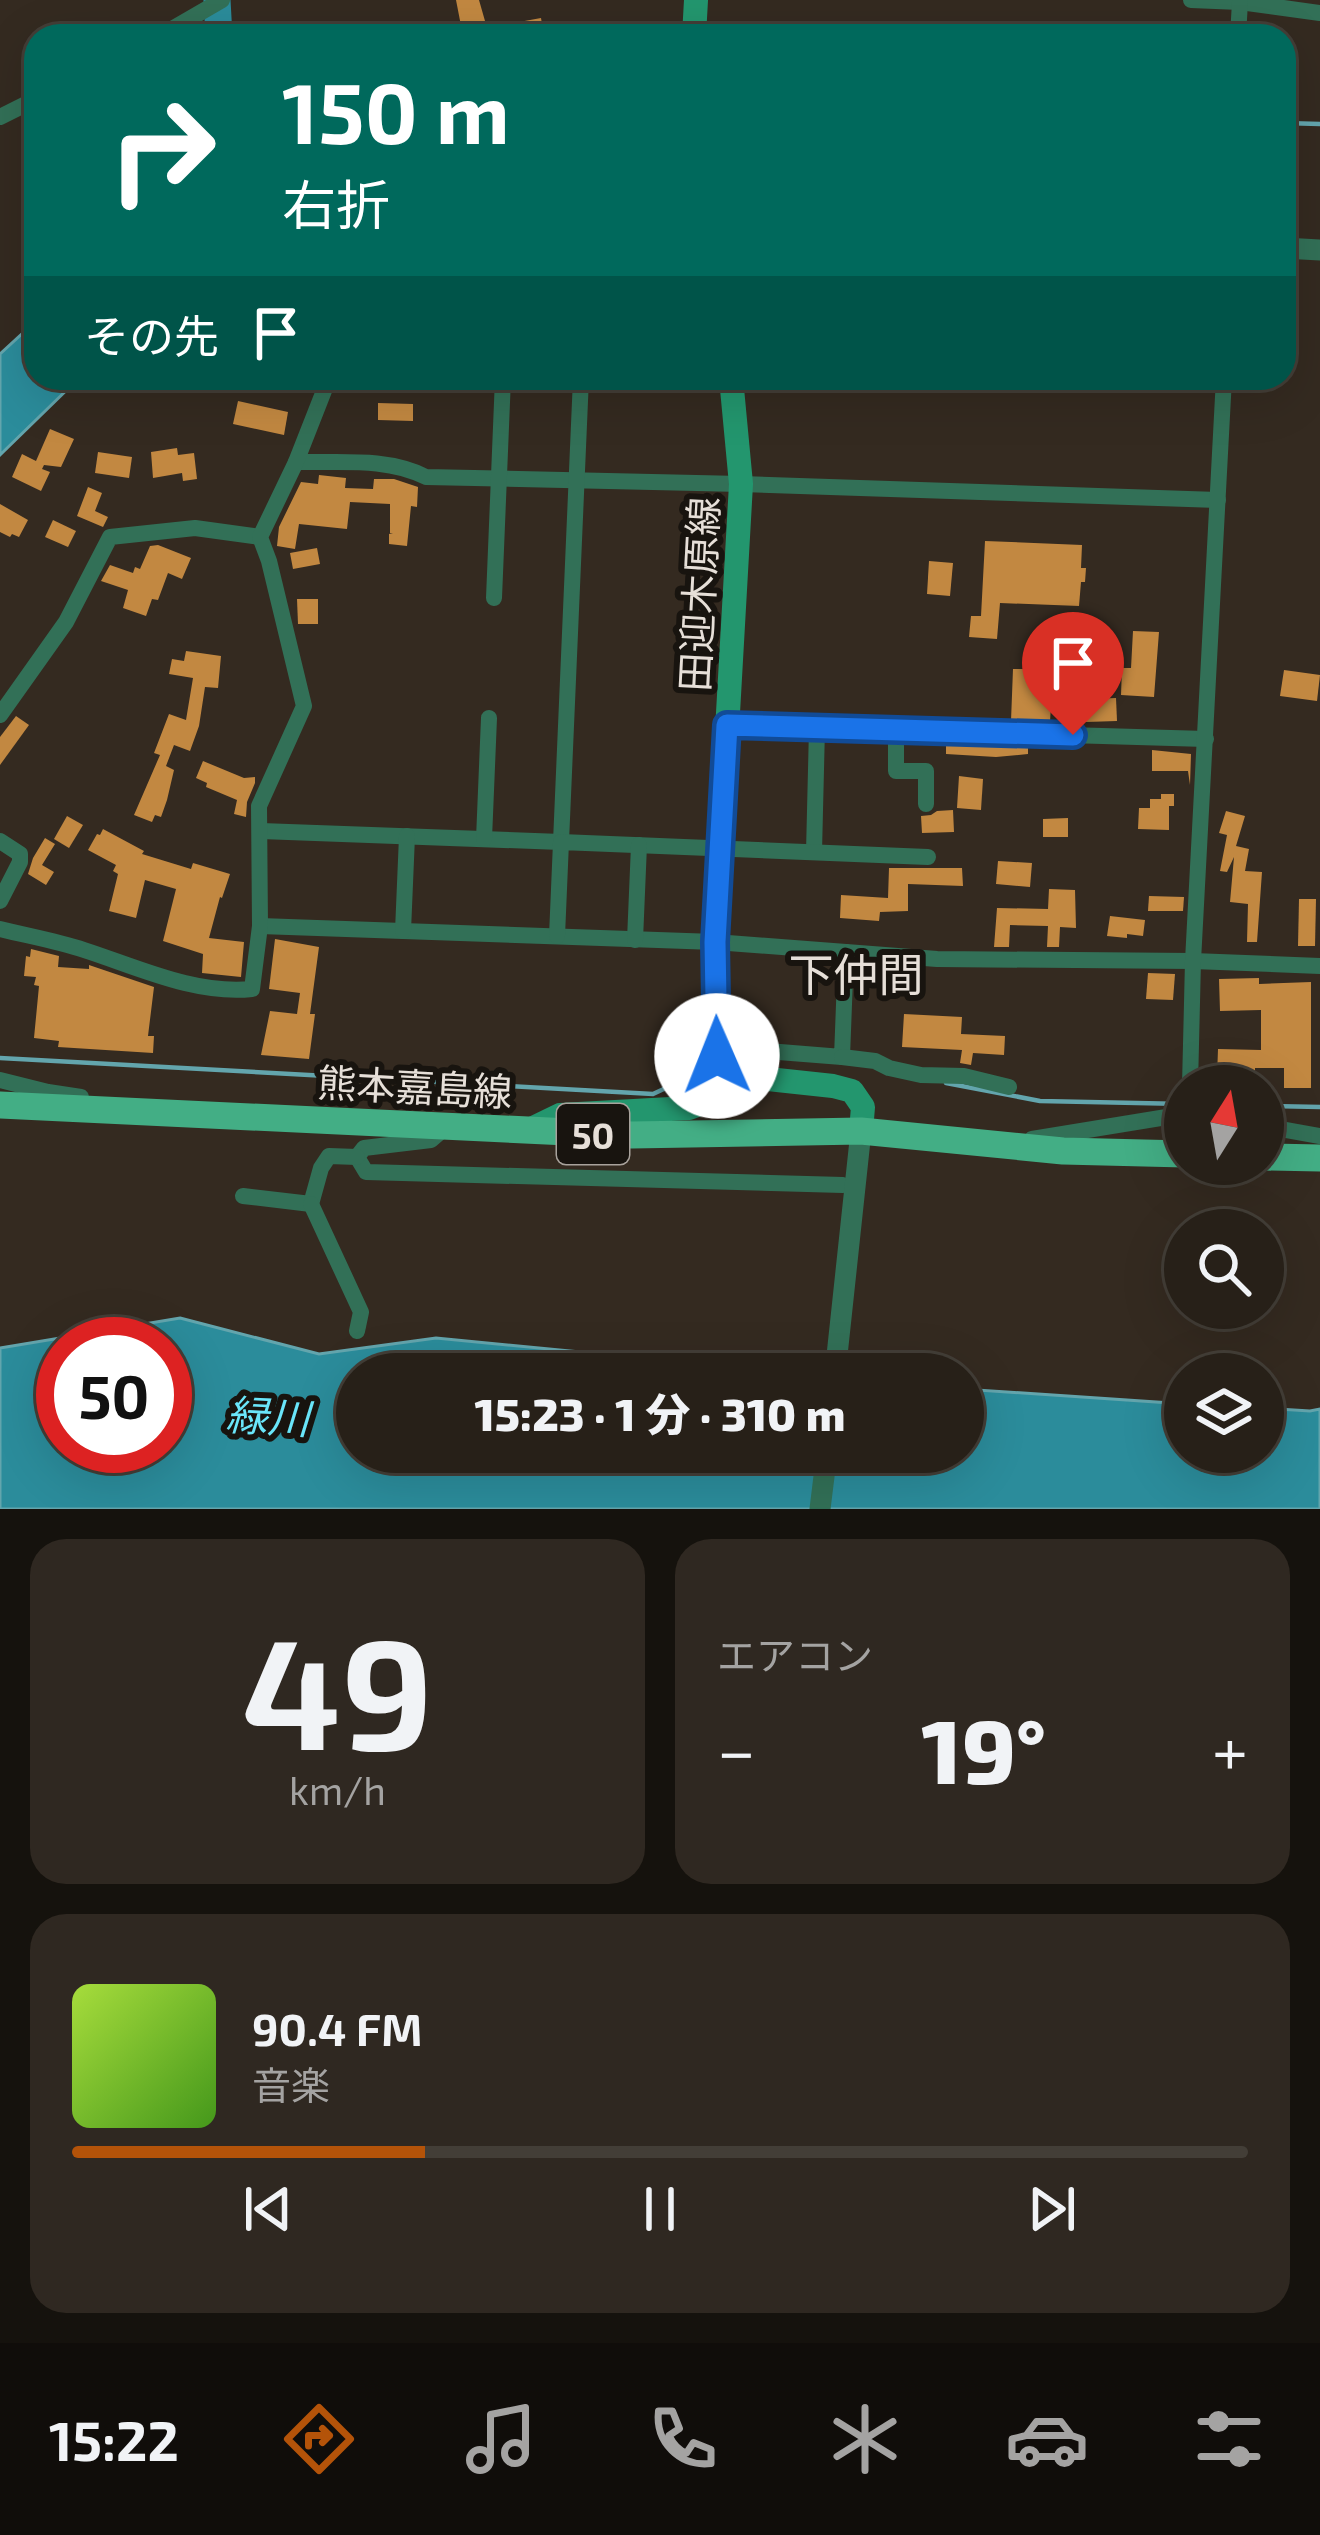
<!DOCTYPE html>
<html lang="ja">
<head>
<meta charset="utf-8">
<style>
  :root { --surface:#272018; --page:#2f2821; --text:#f1f3f6; --muted:#a4a3a2; --line:#433e37; --accent:#b45309 }
  body { margin:0; font-family:"Exo 2","Noto Sans JP",sans-serif; background:var(--page); color:var(--text); height:100vh; display:flex; flex-direction:column; font-size:45px; white-space:nowrap }
  * { box-sizing:border-box; margin:0 }
  p { font-size:39px; color:var(--muted) }
  .icon { flex:none; width:66px; height:66px; fill:none; stroke:currentColor; stroke-width:2; stroke-linecap:round; stroke-linejoin:round }
  .map { position:relative; height:1509px; overflow:hidden }
  .drawer { display:flex; flex-direction:column; gap:30px; padding:30px; background:#15120d; flex:1 }
  .drawer>* { flex:none }
  .banner { position:absolute; left:24px; top:24px; width:1272px; height:366px; border-radius:36px; box-shadow:0 12px 48px #0002,0 0 0 3px var(--line); background:#00695c; color:#fff; overflow:hidden }
  .needle { width:78px; rotate:11deg }
  .buttons { position:absolute; left:1164px; top:1065px; display:grid; gap:24px }
  .buttons a { display:grid; place-items:center; width:120px; height:120px; border-radius:50%; background:var(--surface); box-shadow:0 12px 48px #0002,0 0 0 3px var(--line); font-size:60px }
  .speed { position:absolute; left:36px; top:1317px; display:flex; gap:24px; font-size:60px; font-weight:700; text-align:center }
  .speed>* { display:grid; place-content:center; width:156px; height:156px; border-radius:50%; background:var(--surface); box-shadow:0 12px 48px #0002,0 0 0 3px var(--line); line-height:1 }
  .speed .limit { border:18px solid #d22; background:#fff; color:#111 }
  .pin { position:absolute; display:grid; place-items:center; width:102px; height:102px; color:#fff; margin:-123px -51px; border-radius:50% 50% 50% 0; rotate:-45deg; box-shadow:0 0 12px #0007 }
  .pin .icon { rotate:45deg }
  .me { position:absolute; width:132px; margin:-66px; rotate:359deg; stroke-linejoin:round; filter:drop-shadow(0 0 9px #0008) }
  .turn { display:flex; align-items:center; gap:42px; height:252px; padding:0 60px; font-size:54px }
  .turn .icon { width:156px; height:156px; stroke-width:2.5 }
  .turn b { display:block; font-size:84px; line-height:102px }
  .then { display:flex; align-items:center; height:114px; padding:0 60px; background:#0003; gap:24px; font-size:45px }
  .big { font-size:90px; font-weight:800; line-height:1.1 }
  .drawer .widget { flex:1; display:flex; flex-direction:column; justify-content:center; gap:18px; min-width:0; padding:0 42px; border-radius:36px; background:var(--page) }
  .drawer .dial { align-items:center; gap:0 }
  .dial b { font-size:156px; line-height:1 }
  .song { display:flex; align-items:center; gap:36px }
  .cover { width:144px; height:144px; border-radius:18px; background:linear-gradient(135deg,hsl(80 70% 55%),hsl(100 70% 35%)) }
  .played { height:12px; border-radius:6px; background:linear-gradient(90deg,var(--accent) 30%,var(--line) 30%) }
  .keys { display:flex; justify-content:space-around; direction:ltr }
  .heat { display:flex; justify-content:space-between; align-items:center; font-size:66px; direction:ltr }
  .drawer .tiles { flex:1; display:grid; gap:30px; grid-template-columns:1fr 1fr }
  .widget:last-child { grid-column:span 2 }
  .trip { position:absolute; left:336px; top:1353px; width:648px; height:120px; border-radius:60px; background:var(--surface); box-shadow:0 12px 48px #0002,0 0 0 3px var(--line); font-weight:800; line-height:120px; text-align:center }
  .menu { display:flex; height:192px; justify-content:space-around; align-items:center; background:#100d0a; color:var(--muted) }
  .menu .icon { width:84px; height:84px }
  .menu .selected { color:var(--accent) }
  .menu b { font-size:54px; color:var(--text) }
  .map>svg:first-child { display:block }
  .water { fill:#2b8c9b; stroke:#63a5ad; stroke-width:3; fill-rule:evenodd }
  .lines { fill:none; stroke-linecap:round; stroke-linejoin:round }
  .stream { stroke:#63a5ad; stroke-width:4.5 }
  .river { stroke:#2b8c9b; stroke-width:27 }
  .building { fill:#c28841 }
  .minor { stroke:#327057; stroke-width:16 }
  .tertiary { stroke:#327057; stroke-width:21 }
  .secondary { stroke:#23966e; stroke-width:24 }
  .primary { stroke:#43ae85; stroke-width:27 }
  .route-casing { stroke:#114b97; stroke-width:30 }
  .route { stroke:#1a73e8; stroke-width:21 }
  .labels { text-anchor:middle; dominant-baseline:central; stroke-width:12; stroke-linejoin:round; paint-order:stroke }
  .shield { fill:#18140f; stroke:#a8a29c; stroke-width:3 }
  .shield-label { font-size:36px; font-weight:bold; fill:#e6dfd8 }
  .street-label { font-size:39px; fill:#e6dfd8; stroke:#18140f }
  .water-label { font-size:42px; font-style:italic; fill:#6ae6fa; stroke:#18140f }
  .quarter-label { font-size:45px; fill:#e6dfd8; stroke:#18140f }
</style>
</head>
<body>
<div class="map">
<svg width="1320" height="1509" viewBox="0 0 1320 1509">
  <rect width="100%" height="100%" fill="#342a20"/>
  <g class="water">
    <path d="M36 321V378H79L0 455V354Z"/>
    <path d="M180 1318 319 1354 436 1338 807 1374H357V1452H963V1389L1185 1404V1452H1263V1408L1310 1411 1320 1409V1509H0V1348ZM63 1344H165V1446H63Z"/>
  </g>
  <g class="lines">
    <g class="stream">
      <path d="M1284 123 1320 124"/>
      <path d="M0 1058 653 1094 713 1066"/>
      <path d="M946 1083 1040 1101 1185 1104"/>
      <path d="M1263 1106 1320 1107"/>
    </g>
    <path class="river" d="M217 0 219 36"/>
  </g>
  <g class="building">
    <path d="M456 0H479L487 28 541 18 544 36H463Z"/>
    <path d="M238 401 288 412 284 435 233 424Z"/>
    <path d="M378 403 413 404V421L378 420Z"/>
    <path d="M50 429 74 439 61 467 44 465 42 469 50 472 41 491 12 477 22 454 36 461Z"/>
    <path d="M177 448 178 455 194 453 197 479 183 481 182 473 153 478 151 452Z"/>
    <path d="M98 452 132 457 129 478 95 473Z"/>
    <path d="M319 475 346 478 345 488 373 489 374 479H394L418 487 417 507 411 506 407 546 389 544V534L393 533H390V504L350 502 347 529 299 524 295 549 277 546 279 527 301 482 318 484Z"/>
    <path d="M88 487 102 493 95 511 108 517 103 527 77 516Z"/>
    <path d="M0 504 28 520 19 537 12 534 10 537 0 532Z"/>
    <path d="M53 520 76 531 68 547 45 537Z"/>
    <path d="M985 541 1082 545 1081 568H1086L1085 582H1081L1079 606 1000 603 997 639 969 637 971 616H981Z"/>
    <path d="M158 545 191 558 182 579 168 573 158 600 152 599 146 616 123 608 128 590 101 581 110 565 133 573 135 567 140 569 150 546Z"/>
    <path d="M317 548 320 564 293 569 290 553Z"/>
    <path d="M929 561 953 563 950 596 927 594Z"/>
    <path d="M297 599H318V624H298Z"/>
    <path d="M1133 631 1159 632 1154 697 1121 695 1122 668H1131Z"/>
    <path d="M186 651 221 656 218 688 205 687 199 726 190 751 174 745 166 766 174 770 167 800 161 817 155 815 152 822 134 815 160 755 154 753 169 714 186 720 193 678 169 674 172 659 184 661Z"/>
    <path d="M1013 669H1075V690L1052 689 1050 722 1011 721Z"/>
    <path d="M1284 670 1320 675 1317 701 1280 696Z"/>
    <path d="M1116 698 1117 721 1086 722 1085 699Z"/>
    <path d="M16 716 29 725 0 765V737Z"/>
    <path d="M946 744 1028 747V754L996 757 946 754Z"/>
    <path d="M1152 750 1191 754 1190 785 1188 771H1152Z"/>
    <path d="M203 761 244 778 255 777V783L247 802 246 817 234 814 237 800 206 787 207 783 196 778Z"/>
    <path d="M959 776 983 779 981 810 957 808Z"/>
    <path d="M1161 794H1174V806H1169V830L1138 829 1139 808H1150V799H1161Z"/>
    <path d="M953 810 954 832 922 833 921 816 931 815 937 811Z"/>
    <path d="M1226 811 1245 816 1236 846 1249 849 1245 871 1262 872 1257 942H1247L1248 904 1230 902 1234 857 1227 872 1220 871 1227 835 1219 833Z"/>
    <path d="M67 816 83 825 69 848 54 839Z"/>
    <path d="M1068 818V837H1043V819Z"/>
    <path d="M103 829 144 851 142 854 191 869 193 863 230 874 222 898 220 897 209 938 244 942 241 977 202 973 203 954 163 941 176 889 145 880 136 918 109 911 118 874 113 871 116 865 88 850 97 834 100 835Z"/>
    <path d="M45 838 55 844 42 865 54 872 46 885 28 874 33 858Z"/>
    <path d="M998 861 1032 863 1030 887 996 884Z"/>
    <path d="M889 868H962L963 886 908 884V911L880 912 879 921 840 918 841 895 888 898Z"/>
    <path d="M1049 889 1075 890 1076 928 1060 927 1059 947H1047L1048 926 1010 925 1009 947H994L997 908 1048 909Z"/>
    <path d="M1149 896 1184 897 1183 911H1148Z"/>
    <path d="M1299 899H1316L1315 946H1298Z"/>
    <path d="M1110 916 1145 920 1143 936 1127 934V938L1107 936Z"/>
    <path d="M275 939 319 947 310 1014H315L309 1059 261 1055 270 1011 297 1014 300 993 269 989Z"/>
    <path d="M31 949 59 956 58 967 89 969V965L154 987 148 1036H154L153 1053 58 1047 59 1041 34 1038 39 986 34 985 36 977 24 976 26 956 30 957Z"/>
    <path d="M1148 973 1175 974 1173 1000 1146 999Z"/>
    <path d="M1259 978V984L1311 982V1088H1284V1068H1255V1078L1217 1077 1218 1049 1261 1050V1010L1220 1011 1219 979Z"/>
    <path d="M904 1014 962 1017 961 1034 1005 1036 1004 1055 973 1053 971 1065 960 1063 962 1050 902 1047Z"/>
  </g>
  <g class="lines">
    <g class="minor">
      <path d="M1191 0 1240 2 1320 13"/>
      <path d="M160 36 222 0"/>
      <path d="M1238 36 1240 2"/>
      <path d="M0 117 36 99"/>
      <path d="M296 462C340 463 387 457 426 477L741 484 1218 500"/>
      <path d="M494 598 503 378"/>
      <path d="M0 715 66 622 110 537 195 528 260 537"/>
      <path d="M727 725 1206 739"/>
      <path d="M896 730V771H926V804"/>
      <path d="M261 831 561 842 581 378"/>
      <path d="M484 839 489 718"/>
      <path d="M0 841 20 854V862L0 901"/>
      <path d="M814 852 817 728"/>
      <path d="M260 926 715 942 937 959 1193 961 1320 966"/>
      <path d="M0 929C28 936 57 941 84 950 137 967 195 995 252 989L260 926 259 806 304 706 269 561 260 537 296 462 329 378"/>
      <path d="M403 931 407 836"/>
      <path d="M557 936 561 842 928 857"/>
      <path d="M635 940 639 845"/>
      <path d="M717 1047 842 1057 846 952"/>
      <path d="M842 1057 875 1061 889 1068 921 1075 964 1076 1009 1087"/>
      <path d="M0 1080 48 1092 81 1097"/>
      <path d="M1190 1086 1193 961 1224 378"/>
      <path d="M1263 1126 1320 1136"/>
      <path d="M446 1127 431 1140 364 1148 357 1157 366 1172 843 1185"/>
      <path d="M1032 1139 1185 1114"/>
      <path d="M243 1196 311 1204 321 1168 329 1156 357 1157"/>
      <path d="M311 1204 361 1312 357 1331"/>
    </g>
    <g class="tertiary">
      <path d="M1284 248 1320 250"/>
      <path d="M835 1374 861 1131"/>
      <path d="M820 1509 827 1452"/>
    </g>
    <g class="secondary">
      <path d="M694 36 696 0"/>
      <path d="M731 378 741 484 715 942 717 1056 730 1075 833 1086 852 1091 863 1107 861 1131"/>
      <path d="M527 1131 560 1115 689 1108 714 1099 727 1070"/>
    </g>
    <g class="primary">
      <path d="M0 1105 632 1135 861 1131 1063 1151 1185 1154"/>
      <path d="M1263 1157 1320 1158"/>
    </g>
  </g>
  <g class="lines">
    <defs>
      <path id="route" d="M717 1056 715 942 727 725 1073 735"/>
    </defs>
    <use href="#route" class="route-casing"/>
    <use href="#route" class="route"/>
  </g>
  <g class="labels">
    <rect class="shield" x="557" y="1104" width="72" height="60" rx="9"/>
    <g class="shield-label">
      <text x="593" y="1134">50</text>
    </g>
    <g class="street-label">
      <text transform="translate(698 594) rotate(-87)">田迎木原線</text>
      <text transform="translate(415 1086) rotate(3)">熊本嘉島線</text>
    </g>
    <g class="water-label">
      <text transform="translate(268 1415) rotate(3)">緑川</text>
    </g>
    <g class="quarter-label">
      <text x="856" y="973">下仲間</text>
    </g>
  </g>
</svg>
<div class="buttons">
<a><svg class="needle" viewBox="-14 -14 28 28"><path d="M0-13l5 13h-10z" fill="#e53935"/><path d="M0 13l5-13h-10z" fill="#a4a3a2"/></svg></a>
<a><svg class="icon" aria-label="search" viewBox="0 0 24 24"><circle cx="10" cy="10" r="6"/><path d="M15 15l6 6"/></svg></a>
<a><svg class="icon" aria-label="layers" viewBox="0 0 24 24"><path d="M12 4l9 5-9 5-9-5zM3 14l9 5 9-5"/></svg></a>
</div>
<div class="speed"><div class="limit">50</div></div>
<div class="pin" style="left:1073px;top:735px;background:#d93025"><svg class="icon" aria-label="arrive" viewBox="0 0 24 24"><path d="M6 21V4h12l-3 4 3 4H6"/></svg></div>
<svg class="me" style="left:717px;top:1056px" viewBox="-20 -20 40 40"><circle r="19" fill="#fff"/><path d="M0-13L10 11 0 6-10 11z" fill="#1a73e8"/></svg>
<div class="trip">15:23 · 1 分 · 310 m</div>
<div class="banner">
<div class="turn"><svg class="icon" aria-label="right" viewBox="0 0 24 24"><path d="M7 20v-9h11M14 6l5 5-5 5"/></svg><div><b>150 m</b>右折</div></div>
<div class="then">その先<svg class="icon" aria-label="arrive" viewBox="0 0 24 24"><path d="M6 21V4h12l-3 4 3 4H6"/></svg></div>
</div>
</div>
<section class="drawer">
<div class="tiles">
<div class="widget dial"><b>49</b><p>km/h</p></div>
<div class="widget"><p>エアコン</p>
<div class="heat"><a>−</a><b class="big">19°</b><a>+</a></div>
</div>
<div class="widget">
<div class="song"><i class="cover"></i><div><b>90.4 FM</b><p>音楽</p></div></div>
<div class="played"></div>
<div class="keys"><svg class="icon" aria-label="previous" viewBox="0 0 24 24"><path d="M18 5L8 12l10 7zM5 5v14"/></svg><svg class="icon" aria-label="pause" viewBox="0 0 24 24"><path d="M8 5v14M16 5v14"/></svg><svg class="icon" aria-label="next" viewBox="0 0 24 24"><path d="M6 5l10 7-10 7zM19 5v14"/></svg></div>
</div>
</div>
</section>
<nav class="menu">
<b>15:22</b>
<svg class="icon selected" aria-label="directions" viewBox="0 0 24 24"><path d="M12 3l9 9-9 9-9-9zM9 14v-3h6M13 9l2 2-2 2"/></svg>
<svg class="icon" aria-label="music" viewBox="0 0 24 24"><path d="M9 18V5l10-2v13"/><circle cx="6" cy="18" r="3"/><circle cx="16" cy="16" r="3"/></svg>
<svg class="icon" aria-label="phone" viewBox="0 0 24 24"><path d="M5 4h4l2 5-3 2q2 4 5 5l2-3 5 2v4C11 20 4 13 5 4z"/></svg>
<svg class="icon" aria-label="climate" viewBox="0 0 24 24"><path d="M12 3v18M4 7l16 10M4 17L20 7"/></svg>
<svg class="icon" aria-label="car" viewBox="0 0 24 24"><path d="M5 17H2v-5l4-1 3-4h7l3 4 3 1v5h-3M9 17h6M6 11h13"/><circle cx="7" cy="17" r="2"/><circle cx="17" cy="17" r="2"/></svg>
<svg class="icon" aria-label="filters" viewBox="0 0 24 24"><path d="M4 7h16M4 17h16"/><circle cx="9" cy="7" r="2"/><circle cx="15" cy="17" r="2"/></svg>
</nav>
</body>
</html>
